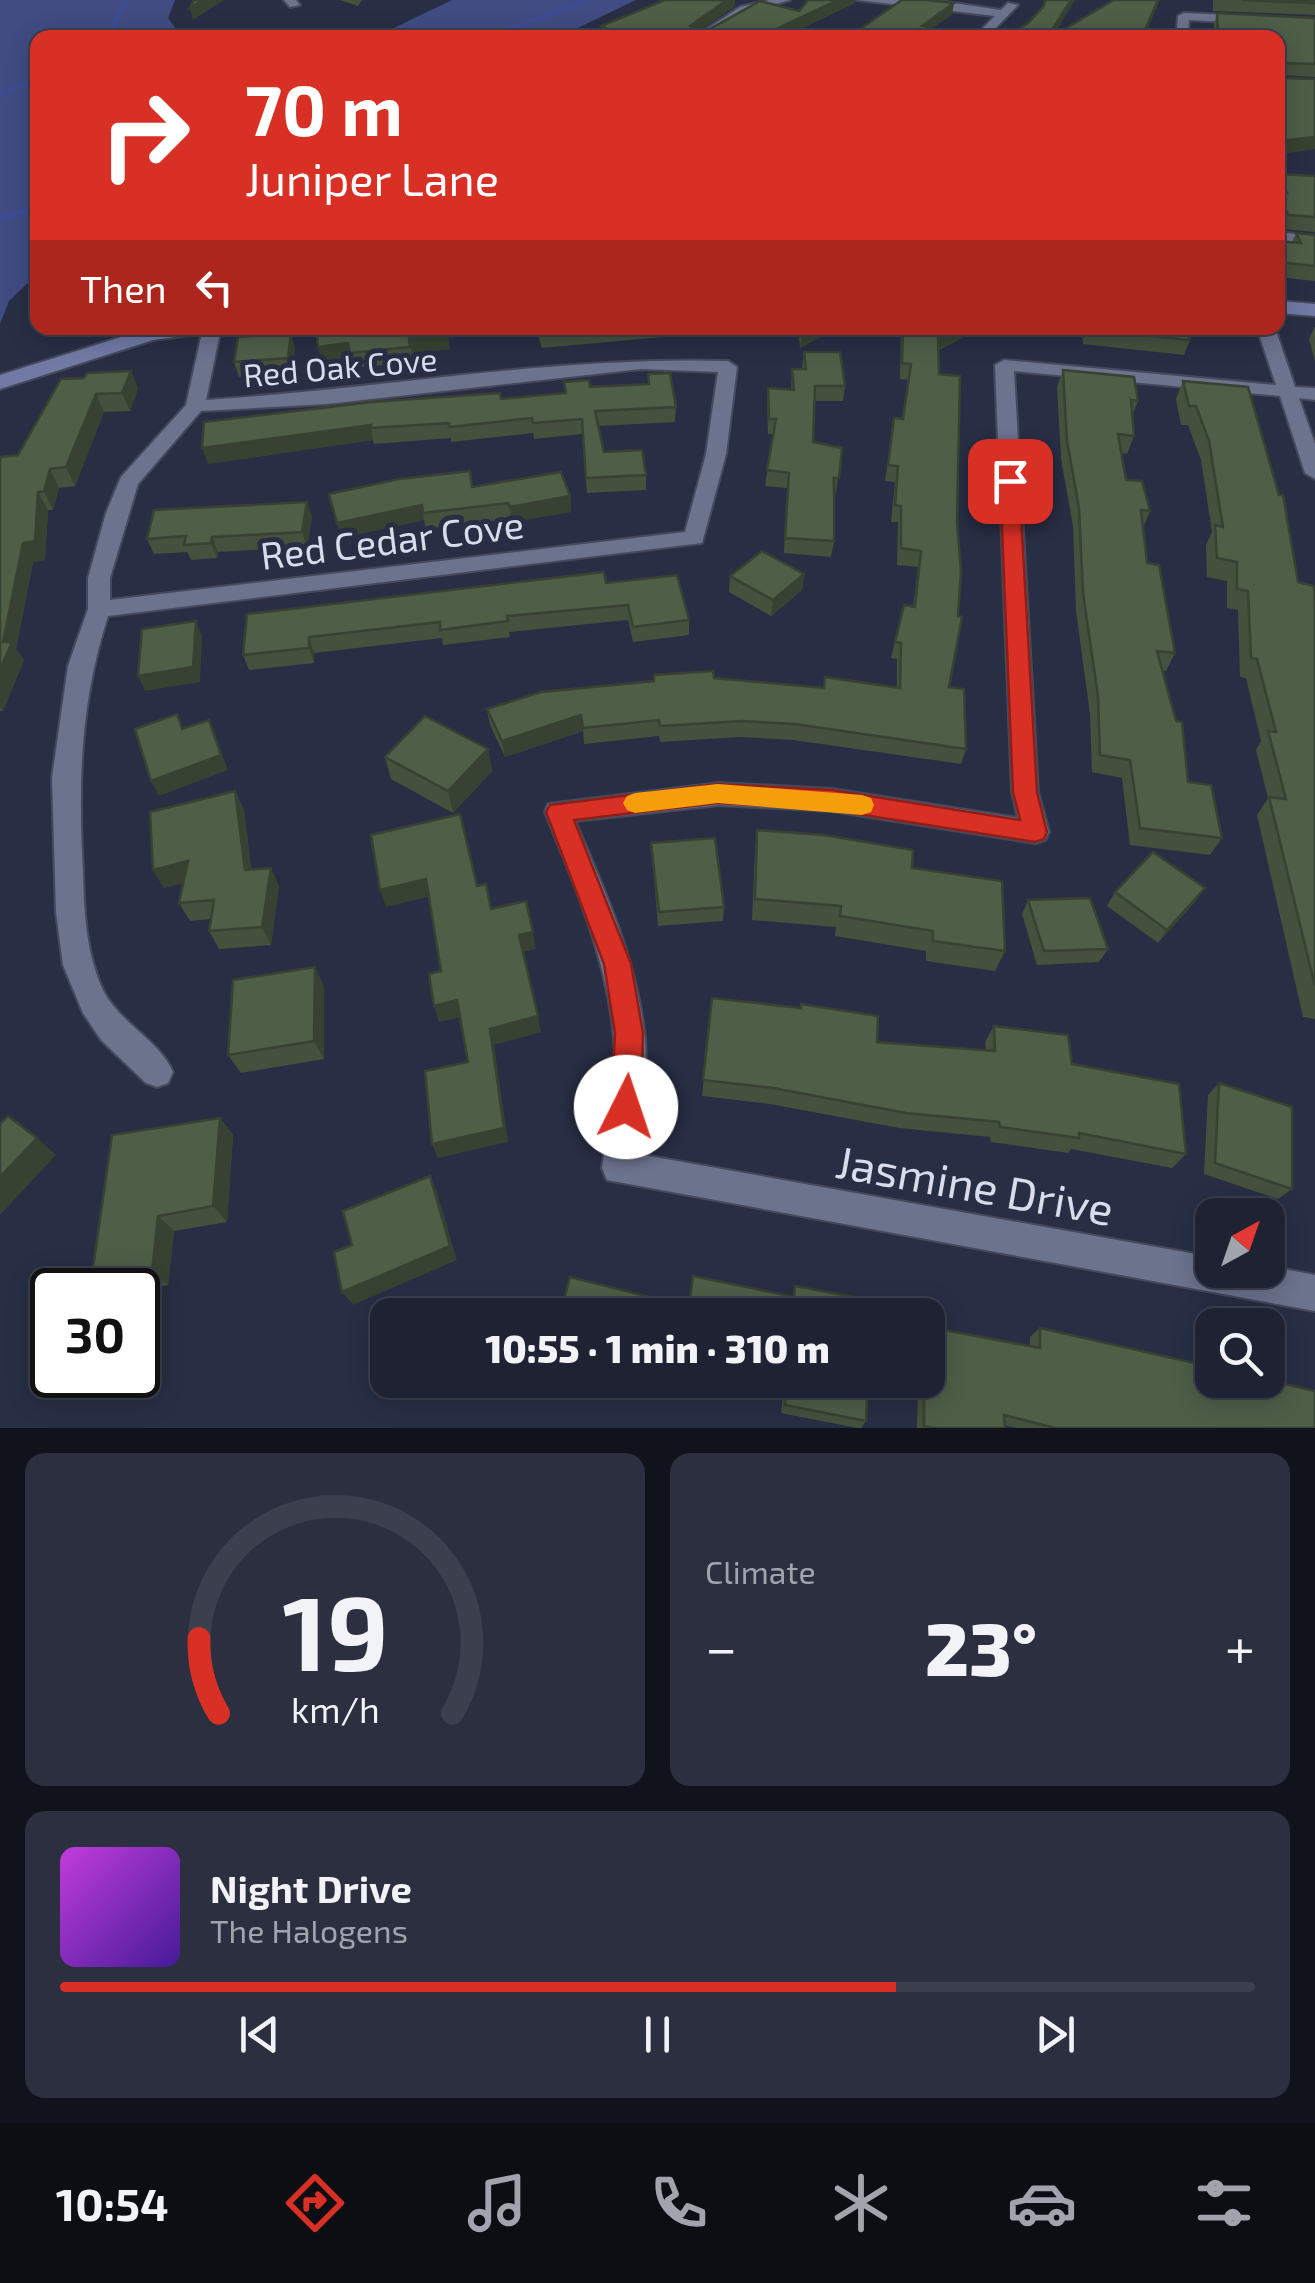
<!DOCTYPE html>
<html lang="en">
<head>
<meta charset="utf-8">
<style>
  :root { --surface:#1e2233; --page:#2b2f3f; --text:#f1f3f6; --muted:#a1a4ac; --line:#3c3f4e; --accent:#d93025 }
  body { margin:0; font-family:"Exo 2",sans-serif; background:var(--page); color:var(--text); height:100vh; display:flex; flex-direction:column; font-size:38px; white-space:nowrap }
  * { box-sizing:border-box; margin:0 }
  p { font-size:32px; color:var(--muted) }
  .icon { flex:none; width:55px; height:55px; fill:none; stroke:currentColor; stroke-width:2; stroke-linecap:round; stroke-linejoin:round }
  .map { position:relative; height:1428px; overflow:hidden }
  .details { display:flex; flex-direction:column; gap:25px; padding:25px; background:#10131c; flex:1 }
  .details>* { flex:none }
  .top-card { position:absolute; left:30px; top:30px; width:1255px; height:305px; border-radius:20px; box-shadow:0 5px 25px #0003,0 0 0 2px var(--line); background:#d93025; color:#fff; overflow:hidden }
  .needle { width:65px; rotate:40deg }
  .tools { position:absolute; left:1195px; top:1198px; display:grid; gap:20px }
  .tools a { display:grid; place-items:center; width:90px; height:90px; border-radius:20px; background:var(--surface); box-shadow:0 5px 25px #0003,0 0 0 2px var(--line); font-size:50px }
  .speed { position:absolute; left:30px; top:1268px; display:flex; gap:20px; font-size:50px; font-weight:700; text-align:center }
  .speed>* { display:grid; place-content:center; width:130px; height:130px; border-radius:50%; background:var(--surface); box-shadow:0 5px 25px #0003,0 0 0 2px var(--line); line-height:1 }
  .speed .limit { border:5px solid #111; border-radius:15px; background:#fff; color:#111 }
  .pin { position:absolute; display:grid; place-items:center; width:85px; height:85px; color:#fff; margin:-42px; border-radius:20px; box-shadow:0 5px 15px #0006 }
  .me { position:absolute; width:110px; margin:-55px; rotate:4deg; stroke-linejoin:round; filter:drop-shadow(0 0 8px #0008) }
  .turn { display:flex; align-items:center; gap:35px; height:210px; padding:0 50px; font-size:45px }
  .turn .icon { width:130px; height:130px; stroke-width:2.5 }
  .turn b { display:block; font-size:70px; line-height:85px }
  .then { display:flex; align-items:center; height:95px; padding:0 50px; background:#0003; gap:20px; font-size:38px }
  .big { font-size:75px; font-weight:800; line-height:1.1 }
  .details .widget { flex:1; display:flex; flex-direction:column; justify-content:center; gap:15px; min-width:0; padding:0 35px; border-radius:20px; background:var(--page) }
  .details .dial { align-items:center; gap:0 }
  .dial svg { height:260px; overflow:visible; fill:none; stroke:var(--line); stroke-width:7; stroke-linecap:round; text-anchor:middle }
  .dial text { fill:var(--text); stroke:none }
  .song { display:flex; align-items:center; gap:30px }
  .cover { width:120px; height:120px; border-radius:15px; background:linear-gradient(135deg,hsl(290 70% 55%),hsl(260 70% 35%)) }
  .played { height:10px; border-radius:5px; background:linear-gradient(90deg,var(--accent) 70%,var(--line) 70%) }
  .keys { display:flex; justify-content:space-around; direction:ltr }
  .heat { display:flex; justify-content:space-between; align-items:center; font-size:55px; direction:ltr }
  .details .tiles { flex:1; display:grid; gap:25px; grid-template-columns:1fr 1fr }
  .widget:last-child { grid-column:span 2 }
  .trip { position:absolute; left:370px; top:1298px; width:575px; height:100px; border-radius:20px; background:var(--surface); box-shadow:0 5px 25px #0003,0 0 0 2px var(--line); font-weight:800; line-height:100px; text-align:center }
  .menu { display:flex; height:160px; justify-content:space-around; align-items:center; background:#0c0e14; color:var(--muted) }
  .menu .icon { width:70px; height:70px }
  .menu .active { color:var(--accent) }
  .menu b { font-size:45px; color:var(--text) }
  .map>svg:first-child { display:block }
  .green { fill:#404c82 }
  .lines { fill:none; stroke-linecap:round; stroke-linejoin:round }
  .stream-far1 { stroke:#3e4c94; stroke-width:5 }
  .stream { stroke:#3e4c94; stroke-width:6 }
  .street-casing { stroke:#45495c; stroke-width:4 }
  .secondary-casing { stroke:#45495c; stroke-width:4 }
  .street { fill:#6c738d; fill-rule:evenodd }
  .secondary { fill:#707aa4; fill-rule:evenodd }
  .wall { fill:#43513d }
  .shaded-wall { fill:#374232 }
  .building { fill:#4e5e47; stroke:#374232; stroke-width:2.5 }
  .route { fill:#d93025; stroke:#8d1f18; stroke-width:2.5 }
  .slow { fill:#f59e0b }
  .labels { text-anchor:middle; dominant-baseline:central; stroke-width:10; stroke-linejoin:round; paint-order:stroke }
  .far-street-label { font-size:32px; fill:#d8dceb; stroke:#282e44 }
  .street-label { font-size:38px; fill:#d8dceb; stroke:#282e44 }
  .near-street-label { font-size:45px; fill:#d8dceb; stroke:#282e44 }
</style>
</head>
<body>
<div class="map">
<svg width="1315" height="1428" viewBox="0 0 1315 1428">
  <rect width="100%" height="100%" fill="#282e44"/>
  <g class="green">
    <path d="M0 0H175L168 18 182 37 38 38 37 274 9 301 0 324Z"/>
    <path d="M452 0H636L559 37H375Z"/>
  </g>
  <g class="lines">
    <g class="stream-far1">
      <path d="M108 38 126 0"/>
      <path d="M484 38 589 0"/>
      <path d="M0 94 38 78"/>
    </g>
    <path class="stream" d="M0 218 38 208"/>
    <defs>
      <g id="street">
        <path d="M284 0H296L300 5 290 7Z"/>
        <path d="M769 0H790L748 12 708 38H693L740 7Z"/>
        <path d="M857 0H932L1001 10 1008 3 1018 5 986 38H973L995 16Z"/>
        <path d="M1184 13 1315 19V27L1189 20 1188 38H1176L1178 16Z"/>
        <path d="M1278 232 1315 236V246L1278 242Z"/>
        <path d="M203 328H221L206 400C380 389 554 356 728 361L737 367 726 454 702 543 108 616C80 703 78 782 83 872 84 912 86 955 104 992 121 1024 159 1040 173 1072L168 1083 157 1087 146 1083 101 1040 83 1013 63 965 56 912 52 778 68 666 88 609V578L106 513 121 477 186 405ZM641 369 718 372 706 454 685 532 110 600V578L138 484 201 411 327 404Z"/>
        <path d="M1257 328H1275L1295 387 1315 388V400L1299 398 1315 444V479L1305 473 1280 396 1014 371 1038 792 1049 832 1045 840 1035 843 832 811 719 805 575 821C605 891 638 963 645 1040 648 1078 643 1116 638 1154L1212 1257V1270H1268V1266L1315 1275V1311L607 1180 602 1168C608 1125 617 1082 614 1038 607 959 575 885 545 812L548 804 719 783 832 789 1018 818 1012 792 995 365 1004 360 1276 385Z"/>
      </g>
      <g id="secondary">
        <path d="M1278 301 1315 304V316L1278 313Z"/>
        <path d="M150 328H207L196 334 153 340 0 389V375Z"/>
      </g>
    </defs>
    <use href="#street" class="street-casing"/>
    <use href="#secondary" class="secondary-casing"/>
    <use href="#street" class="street"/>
    <use href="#secondary" class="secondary"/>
  </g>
  <g class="wall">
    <path d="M340 0H362L358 6Z"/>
    <path d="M665 0H735V6L700 30H708L799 11 808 0H855V3L782 38 601 37V26Z"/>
    <path d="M1213 0H1315V15L1213 11Z"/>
    <path d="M1217 13 1315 18V77L1282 75 1315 149 1278 154V38H1214V25Z"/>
    <path d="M1278 174 1315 176V232L1282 229 1278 217Z"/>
    <path d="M1296 233 1315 235V281L1278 277V241L1292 242Z"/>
    <path d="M1315 326V361L1309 339Z"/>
    <path d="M316 328 450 349 411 353 413 362 353 368 351 358 321 362Z"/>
    <path d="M536 328H729V331L542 348Z"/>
    <path d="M798 328H831V331L800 348Z"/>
    <path d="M901 328H990L971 333 939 350 949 687 966 749 961 764 793 740 740 737 660 742 659 736 584 744 583 731 505 757 490 725 487 709 714 678 824 688H897V659L891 658 904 605 913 607 918 567 897 565 898 522H891L895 482 885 481 894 418 902 419 908 380 900 379Z"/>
    <path d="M1082 328H1187L1190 340 1184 355 1083 344Z"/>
    <path d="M295 348 292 373 239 377 234 362Z"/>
    <path d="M804 352 845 386 843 401H815L813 442 842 448 836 493H834V541L831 557 784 553 787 488 765 486 773 434H768L767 404 768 388 791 390 792 369H802Z"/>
    <path d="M1063 370 1138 401 1132 415 1134 436 1127 454 1122 453 1126 480 1150 511 1143 528 1147 563 1175 653 1166 671H1162L1188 782 1222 838 1210 855 1130 845 1122 778 1092 772 1090 714 1076 611 1073 526 1061 459 1057 387Z"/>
    <path d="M131 371 138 389 130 411 104 412 75 486 59 488 53 510H48L45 560 33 562 16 649 24 660 3 711H0V457L18 455 84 378Z"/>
    <path d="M648 374 676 407 675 422 599 426 604 452 646 475V490L587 493 582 434 534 439 533 433 451 442V438L374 444 373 440 208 464 501 399 565 393 564 382 590 387 648 384Z"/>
    <path d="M1183 381 1315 609V1019L1303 1017 1257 815 1268 798 1256 750 1261 741 1246 678 1240 677 1238 610 1227 608V581L1207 577 1206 545 1212 532 1201 460 1188 425H1181L1176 399Z"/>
    <path d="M472 487 570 496 571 512 511 522 510 519 426 529 424 520 341 538 329 494Z"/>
    <path d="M307 502 312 517 307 547 218 552 217 558 191 560 187 552 154 554 147 539Z"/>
    <path d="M804 574 802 590 771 616 729 592 730 576Z"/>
    <path d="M606 583 689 620V635L633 642 628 620 509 632 510 637 443 645 442 638 314 653V663L249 670 243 655 247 614Z"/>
    <path d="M488 749 492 771 453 813 391 779 385 757Z"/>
    <path d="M235 791 244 810 251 870 279 886 271 945 219 949 209 931 211 919 190 921 179 903 183 883 164 888 153 870Z"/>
    <path d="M757 830 912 868 1005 951 995 971 926 961V951L835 936 836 927 752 920 755 851Z"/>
    <path d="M651 843 724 907 723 921 658 926Z"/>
    <path d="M1115 892 1195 902 1158 943 1107 906Z"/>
    <path d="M1028 900 1108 949 1099 962 1037 965 1022 914Z"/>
    <path d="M315 967 324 987V1059L241 1073 228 1055Z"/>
    <path d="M712 998 877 1042 986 1050 985 1042 994 1026 1072 1064 1186 1154 1172 1168 1071 1149 1068 1153 991 1142 990 1137 899 1128 770 1104 702 1096Z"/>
    <path d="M1219 1083 1292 1189 1278 1199 1204 1174 1208 1095Z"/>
    <path d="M220 1118 233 1135 227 1222 174 1231 168 1285 138 1291 102 1290 91 1282Z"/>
    <path d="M1040 1328 1315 1428H1017L1004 1425 1005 1428H917L918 1380H928L1030 1347V1337Z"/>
    <path d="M753 1380H868L866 1421 861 1428H857L781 1413 784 1386Z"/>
  </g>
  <g class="shaded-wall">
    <path d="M203 0H224L193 20 190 8Z"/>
    <path d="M727 0H735V6L689 38 690 26Z"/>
    <path d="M838 0H855V3L782 38H757Z"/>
    <path d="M1071 0H1075L1052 38H1047Z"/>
    <path d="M1158 0H1160L1144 38H1139Z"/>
    <path d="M954 3 952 15 927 32 926 38H911L922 26Z"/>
    <path d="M1315 137V149L1278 154V141Z"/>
    <path d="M812 328H831V331L800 348 802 333Z"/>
    <path d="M955 328H990L971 333 935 351 938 336Z"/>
    <path d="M291 333 295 348 292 373 288 358Z"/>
    <path d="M448 334 450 349 411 353 413 362 409 338Z"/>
    <path d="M348 343 351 358 321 362 318 347Z"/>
    <path d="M131 371 138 389 130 411 122 393Z"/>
    <path d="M96 394 104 412 75 486 66 467Z"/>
    <path d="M371 425 373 440 208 464 202 448Z"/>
    <path d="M50 469 59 488 53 510 44 491Z"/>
    <path d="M38 492 48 510 45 560 33 562 16 649 24 660 3 711 0 707V670L3 642 23 543Z"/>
    <path d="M570 496 571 512 511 522 510 507Z"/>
    <path d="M307 502 312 517 307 547 302 532Z"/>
    <path d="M422 505 424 520 341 538 337 523Z"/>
    <path d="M212 537 218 552 217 558 211 543Z"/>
    <path d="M804 574 802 590 771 616 773 600Z"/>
    <path d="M196 621 202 637 200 682 145 691 138 676Z"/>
    <path d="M309 637 314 653V663L309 648Z"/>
    <path d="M581 715 583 731 505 757 502 741Z"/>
    <path d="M209 720 228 770 159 796 151 781Z"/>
    <path d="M488 749 492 771 453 813 448 791Z"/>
    <path d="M235 791 244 810 254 888 245 870Z"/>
    <path d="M188 861 198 879 164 888 153 870Z"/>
    <path d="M271 868 279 886 271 945 262 927Z"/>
    <path d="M426 879 431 896 386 907 380 890Z"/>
    <path d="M1205 888 1195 902 1158 943 1167 930Z"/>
    <path d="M533 932 536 949 522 952 519 935Z"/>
    <path d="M315 967 324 987V1059L314 1041Z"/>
    <path d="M457 1000 461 1017 439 1022 434 1006Z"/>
    <path d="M538 1016 541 1032 494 1045 508 1142 438 1158 432 1144 490 1029Z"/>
    <path d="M220 1118 233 1135 227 1222 213 1206Z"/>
    <path d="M37 1138 56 1155 0 1215V1177Z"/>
    <path d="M430 1176 437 1192 457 1260 353 1305 342 1292Z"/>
    <path d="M158 1216 174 1231 168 1285 152 1272Z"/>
  </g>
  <g class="building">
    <path d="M194 0H203L190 8Z"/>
    <path d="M665 0H727L690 26 693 30H708L760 1 799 11 808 0H838L757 38H626L601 26Z"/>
    <path d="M902 0H927L954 3 922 26 928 27 911 38H847Z"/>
    <path d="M1045 0H1071L1047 38H1005L1028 23 1044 6Z"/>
    <path d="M1114 0H1158L1144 32 1139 38H1066L1068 27Z"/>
    <path d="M1243 0H1315V3Z"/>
    <path d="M1217 13 1315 18V64L1283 63 1279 66 1283 78 1315 79V137L1278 141V38H1218Z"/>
    <path d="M1278 174 1315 176V217L1288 215 1279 193H1287Z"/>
    <path d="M1296 233 1315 235V266L1278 262V241L1301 243Z"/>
    <path d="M316 328H446L448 334 409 338 410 347 350 353 348 343 318 347Z"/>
    <path d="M539 328H599L541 333Z"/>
    <path d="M903 328H955L938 336 939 374 960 376 957 523 961 571 958 616 962 617 949 687 964 689 966 749 795 724 742 721 660 726 659 720 583 728 581 715 502 741 487 709 541 692 654 681V675L713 671 714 678 824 688 825 677 900 688 901 643 895 642 904 605 915 607 921 551 901 548V506L895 505 898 466 888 465 894 418 903 419 911 364 902 363Z"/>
    <path d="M1088 328H1187L1190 340 1088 330Z"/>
    <path d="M291 333 288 358 234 362 238 337Z"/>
    <path d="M804 352H840L845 386H815L813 442 842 448 839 478H834V541L785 538 789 473 767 470 776 419H769L768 388 794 390 792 369H806Z"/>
    <path d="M1063 370 1134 377 1138 401 1131 400 1134 436 1118 434 1126 480 1142 481 1150 511 1141 510 1147 563 1159 565 1175 653 1157 651 1176 721 1182 722 1188 782 1211 785 1222 838 1140 828 1130 760 1100 755 1098 696 1083 593 1079 508 1067 441Z"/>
    <path d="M131 371 122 393 96 394 66 467 50 469 44 491 38 492 35 541 23 543 3 642H12L0 670V457L18 455 61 379 84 378 87 373Z"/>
    <path d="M670 373 676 407 595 411 604 452 642 450 646 475 586 478 582 419 533 423 532 418 449 427V423L370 428 371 425 202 448 204 422 372 402 500 393 501 399 566 393 564 382 589 380 590 387 649 384 648 374Z"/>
    <path d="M1183 381 1248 387 1279 495H1283L1298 582 1314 586 1315 609V986L1269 797 1286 799 1268 731 1276 732 1257 659 1251 658 1248 591 1237 589V562L1217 558 1215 525 1223 527 1209 441 1196 406H1189Z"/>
    <path d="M470 471 472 487 561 472 570 496 510 507 508 503 423 513 422 505 337 523 329 494 399 479Z"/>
    <path d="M307 502 302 532 212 537 211 543 184 545 186 536 147 539 154 510Z"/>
    <path d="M762 551 804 574 773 600 730 576Z"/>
    <path d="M604 572 606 583 677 575 689 620 633 627 628 605 507 616 508 621 440 630V622L309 637V648L243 655 247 614Z"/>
    <path d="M196 621 193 667 138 676 142 629Z"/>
    <path d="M177 714 182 729 209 720 221 755 151 781 135 729Z"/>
    <path d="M425 716 488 749 448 791 385 757Z"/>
    <path d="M235 791 245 870 271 868 262 927 209 931 214 900 179 903 188 861 153 870 150 812Z"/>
    <path d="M460 814 477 886 486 884 491 909 526 901 533 932 519 935 538 1016 490 1029 504 1128 432 1144 425 1071 468 1062 457 1000 434 1006 429 974 441 971 426 879 380 890 371 835Z"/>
    <path d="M757 830 824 835 913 850 912 868 1002 881 1005 951 933 941V931L840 916 841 906 755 899Z"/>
    <path d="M715 838 724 907 659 912 651 843Z"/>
    <path d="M1153 852 1205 888 1167 930 1115 892Z"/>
    <path d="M1090 898 1108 949 1044 951 1028 900Z"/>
    <path d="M315 967 314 1041 228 1055 233 980Z"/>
    <path d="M712 998 801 1008V1004L878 1016 877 1042 995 1051 994 1026 1068 1035 1072 1064 1179 1084 1186 1154 1079 1133V1138L1000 1127 999 1122 906 1113 773 1088 703 1080Z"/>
    <path d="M1219 1083 1292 1107V1189L1215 1163Z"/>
    <path d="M8 1116 37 1138 0 1177V1124Z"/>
    <path d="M220 1118 213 1206 158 1216 152 1272 91 1282 112 1135Z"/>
    <path d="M430 1176 450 1246 342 1292 334 1252 352 1245 343 1211Z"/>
    <path d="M693 1276 794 1297 795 1286 871 1300V1315H560L570 1277 689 1307Z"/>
    <path d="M928 1327 1040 1348V1328L1212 1367V1380H1268L1315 1391V1428H1055L1004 1415 1005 1428H933L924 1426V1380H928Z"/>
    <path d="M787 1380H868L866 1421 785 1405Z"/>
  </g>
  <path class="route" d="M1010 475 1019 481 1037 792 1047 832 1044 839 1035 842 832 810 718 803 574 820 631 964 643 1033 641 1107 636 1117 626 1121 616 1117 611 1107 615 1033 604 964 546 812 550 805 718 784 832 790 1020 820 1013 792 1000 481Z"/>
  <path class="slow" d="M718 784 862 795 871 798 874 805 871 812 862 815 718 803 635 813 627 810 623 803 627 796 635 793Z"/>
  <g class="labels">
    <g class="far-street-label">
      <text transform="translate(340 366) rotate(-5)">Red Oak Cove</text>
    </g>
    <g class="street-label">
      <text transform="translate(392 539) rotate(-7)">Red Cedar Cove</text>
    </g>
    <g class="near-street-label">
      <text transform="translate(975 1184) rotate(10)">Jasmine Drive</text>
    </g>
  </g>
</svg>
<div class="tools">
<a><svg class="needle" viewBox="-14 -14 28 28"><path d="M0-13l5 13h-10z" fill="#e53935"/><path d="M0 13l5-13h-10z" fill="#a1a4ac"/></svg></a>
<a><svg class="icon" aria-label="search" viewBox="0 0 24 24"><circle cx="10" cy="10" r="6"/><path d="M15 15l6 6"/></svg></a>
</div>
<div class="speed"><div class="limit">30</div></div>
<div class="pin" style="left:1010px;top:481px;background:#d93025"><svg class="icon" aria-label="arrive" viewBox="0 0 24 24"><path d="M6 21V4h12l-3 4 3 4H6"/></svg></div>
<svg class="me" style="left:626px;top:1107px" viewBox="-20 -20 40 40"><circle r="19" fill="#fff"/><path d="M0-13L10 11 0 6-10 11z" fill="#d93025"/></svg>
<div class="trip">10:55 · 1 min · 310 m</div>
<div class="top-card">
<div class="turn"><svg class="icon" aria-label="right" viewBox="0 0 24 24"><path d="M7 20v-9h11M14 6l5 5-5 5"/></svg><div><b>70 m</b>Juniper Lane</div></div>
<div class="then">Then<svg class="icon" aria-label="left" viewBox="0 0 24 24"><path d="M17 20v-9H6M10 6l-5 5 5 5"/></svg></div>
</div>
</div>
<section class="details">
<div class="tiles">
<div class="widget dial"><svg viewBox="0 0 100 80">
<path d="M14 69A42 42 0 1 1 86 69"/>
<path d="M14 69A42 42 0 0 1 8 46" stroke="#d93025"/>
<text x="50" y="56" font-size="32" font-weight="700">19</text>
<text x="50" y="72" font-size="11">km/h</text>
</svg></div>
<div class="widget"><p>Climate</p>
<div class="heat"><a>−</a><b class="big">23°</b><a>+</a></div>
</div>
<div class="widget">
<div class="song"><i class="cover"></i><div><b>Night Drive</b><p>The Halogens</p></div></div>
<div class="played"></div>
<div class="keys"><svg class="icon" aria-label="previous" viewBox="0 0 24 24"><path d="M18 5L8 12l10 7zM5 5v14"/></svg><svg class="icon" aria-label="pause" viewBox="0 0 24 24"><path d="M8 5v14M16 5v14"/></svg><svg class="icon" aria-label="next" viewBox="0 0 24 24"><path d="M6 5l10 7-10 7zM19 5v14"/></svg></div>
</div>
</div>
</section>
<nav class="menu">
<b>10:54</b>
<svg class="icon active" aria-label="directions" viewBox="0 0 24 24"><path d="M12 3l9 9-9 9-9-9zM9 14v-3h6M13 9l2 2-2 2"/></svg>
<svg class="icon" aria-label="music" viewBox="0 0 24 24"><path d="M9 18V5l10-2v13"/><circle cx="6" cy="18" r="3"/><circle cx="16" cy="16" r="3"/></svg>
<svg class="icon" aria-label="phone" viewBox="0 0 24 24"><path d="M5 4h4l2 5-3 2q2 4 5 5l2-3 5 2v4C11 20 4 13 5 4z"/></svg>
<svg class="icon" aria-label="climate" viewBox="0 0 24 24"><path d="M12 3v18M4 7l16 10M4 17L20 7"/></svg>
<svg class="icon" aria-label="car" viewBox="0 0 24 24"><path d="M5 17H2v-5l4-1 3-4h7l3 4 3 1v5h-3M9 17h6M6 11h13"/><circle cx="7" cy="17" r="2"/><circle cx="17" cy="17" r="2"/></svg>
<svg class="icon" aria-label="filters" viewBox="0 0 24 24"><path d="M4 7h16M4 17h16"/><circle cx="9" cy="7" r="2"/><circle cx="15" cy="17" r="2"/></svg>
</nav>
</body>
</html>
